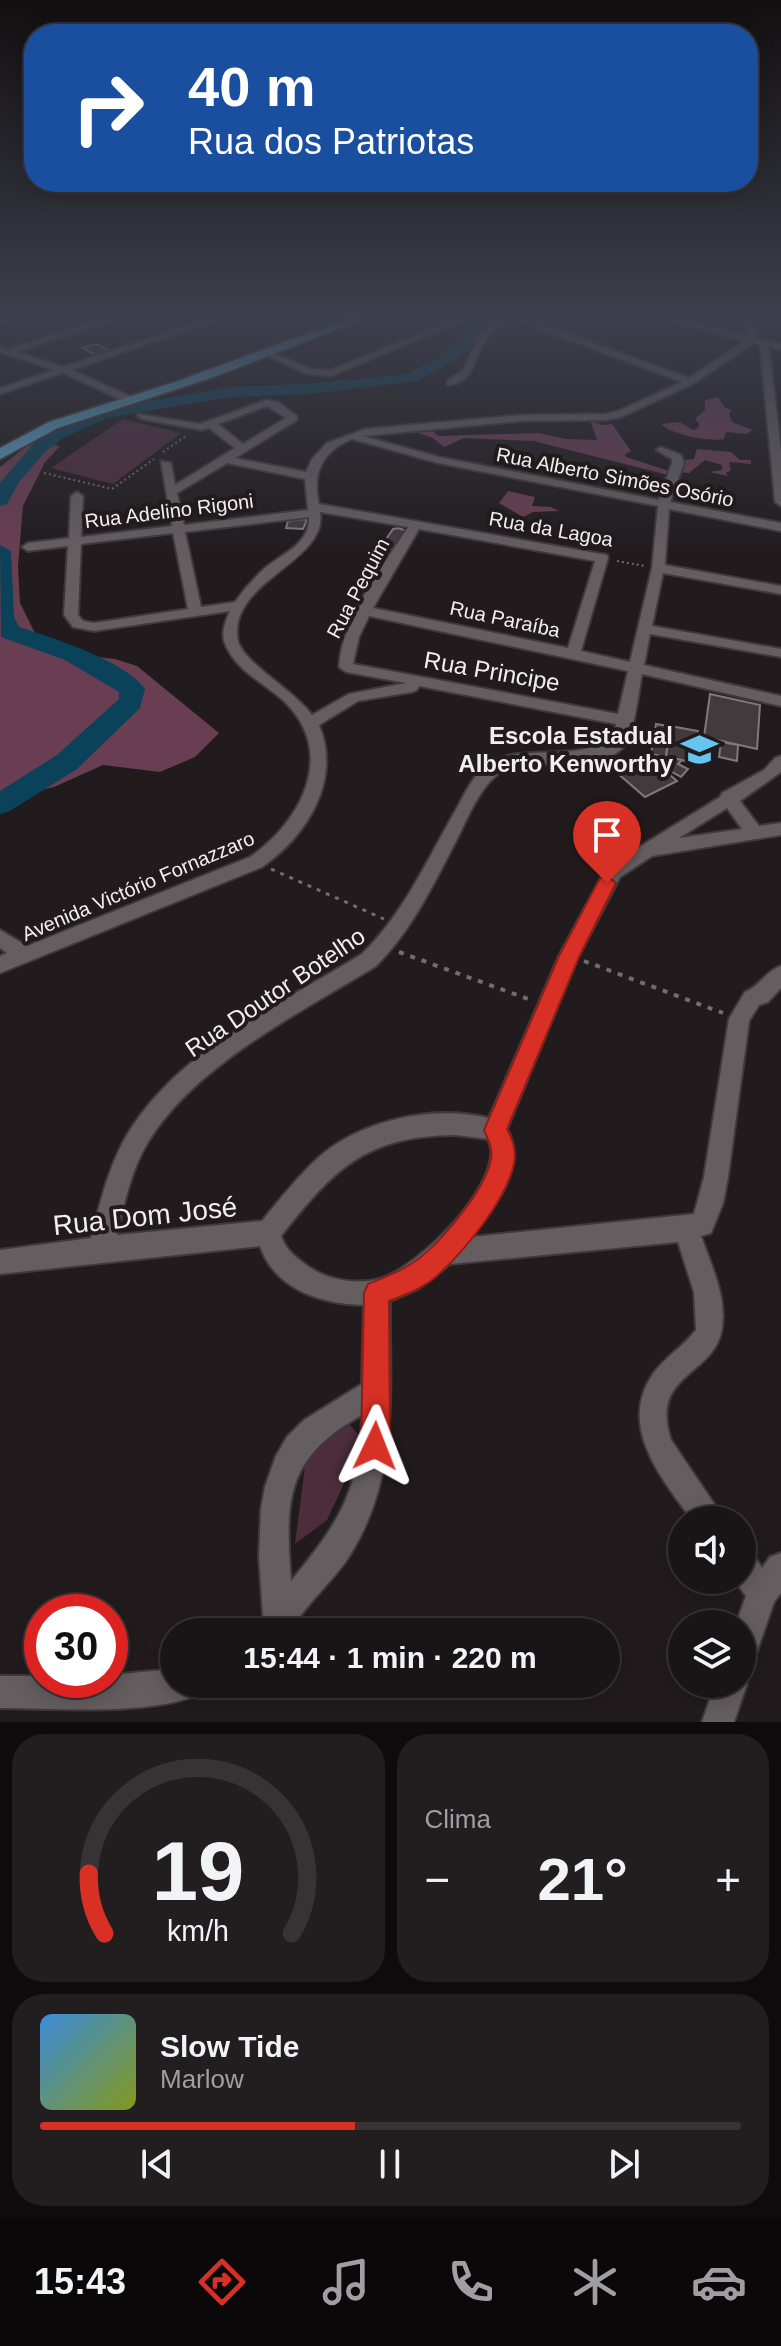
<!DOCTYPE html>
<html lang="pt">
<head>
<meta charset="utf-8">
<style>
  :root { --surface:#191416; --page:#221d1f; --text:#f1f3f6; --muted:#9f9ea1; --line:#373335; --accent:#d93025 }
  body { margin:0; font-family:Helvetica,sans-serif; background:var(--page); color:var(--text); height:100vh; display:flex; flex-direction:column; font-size:30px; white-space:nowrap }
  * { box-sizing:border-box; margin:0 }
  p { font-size:26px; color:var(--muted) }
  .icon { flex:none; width:44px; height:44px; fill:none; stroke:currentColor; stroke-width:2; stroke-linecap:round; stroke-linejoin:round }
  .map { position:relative; height:1722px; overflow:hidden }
  .drawer { display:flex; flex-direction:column; gap:12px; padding:12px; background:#0e0b0c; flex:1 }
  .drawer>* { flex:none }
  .top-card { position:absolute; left:24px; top:24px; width:734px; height:168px; border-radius:32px; box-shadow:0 4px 20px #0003,0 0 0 2px var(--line); background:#1a4fa0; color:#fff; overflow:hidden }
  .tools { position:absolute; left:668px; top:1506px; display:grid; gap:16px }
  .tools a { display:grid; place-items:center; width:88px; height:88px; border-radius:50%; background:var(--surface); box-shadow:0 4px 20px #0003,0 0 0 2px var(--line); font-size:40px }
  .speed { position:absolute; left:24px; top:1594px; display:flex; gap:16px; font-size:40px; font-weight:700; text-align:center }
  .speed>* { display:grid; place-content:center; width:104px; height:104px; border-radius:50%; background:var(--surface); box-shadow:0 4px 20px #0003,0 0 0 2px var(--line); line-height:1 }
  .speed .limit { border:12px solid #d22; background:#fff; color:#111 }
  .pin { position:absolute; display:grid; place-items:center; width:68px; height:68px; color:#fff; margin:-82px -34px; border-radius:50% 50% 50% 0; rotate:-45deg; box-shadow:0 0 8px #0007 }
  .pin .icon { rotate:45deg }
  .me { position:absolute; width:88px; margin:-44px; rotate:2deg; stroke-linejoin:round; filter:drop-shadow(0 0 6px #0008) }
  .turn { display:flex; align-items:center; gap:28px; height:168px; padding:0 32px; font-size:36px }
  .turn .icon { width:104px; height:104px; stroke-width:2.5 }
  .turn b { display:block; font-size:56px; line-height:68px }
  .big { font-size:60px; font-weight:600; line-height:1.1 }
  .drawer .widget { flex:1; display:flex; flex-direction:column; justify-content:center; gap:12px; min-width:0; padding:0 28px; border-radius:32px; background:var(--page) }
  .drawer .dial { align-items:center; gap:0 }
  .dial svg { height:208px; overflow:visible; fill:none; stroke:var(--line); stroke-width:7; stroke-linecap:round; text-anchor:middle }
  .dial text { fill:var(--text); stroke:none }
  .song { display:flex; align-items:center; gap:24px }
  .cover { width:96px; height:96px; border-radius:12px; background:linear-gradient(135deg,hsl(210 70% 55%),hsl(70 70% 35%)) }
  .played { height:8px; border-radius:4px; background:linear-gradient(90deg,var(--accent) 45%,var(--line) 45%) }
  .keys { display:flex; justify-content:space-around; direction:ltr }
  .heat { display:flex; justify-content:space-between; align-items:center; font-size:44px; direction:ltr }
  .drawer .tiles { flex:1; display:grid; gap:12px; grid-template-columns:1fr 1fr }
  .widget:last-child { grid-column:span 2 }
  .trip { position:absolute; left:160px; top:1618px; width:460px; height:80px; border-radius:40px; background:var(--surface); box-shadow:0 4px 20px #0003,0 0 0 2px var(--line); font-weight:600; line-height:80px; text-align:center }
  .tab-bar { display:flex; height:128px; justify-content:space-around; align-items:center; background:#0a0809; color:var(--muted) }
  .tab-bar .icon { width:56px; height:56px }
  .tab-bar .selected { color:var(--accent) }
  .tab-bar b { font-size:36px; color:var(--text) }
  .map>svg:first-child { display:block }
  .green { fill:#4d2d3c }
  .forest { fill:#693e52 }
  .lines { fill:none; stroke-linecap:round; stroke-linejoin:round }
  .river { fill:#0a4259; fill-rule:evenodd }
  .building { fill:#423b3e; stroke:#80787b; stroke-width:2 }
  .minor-casing { stroke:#3e393b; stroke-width:4 }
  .major-casing { stroke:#3e393b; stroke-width:4 }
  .path-far2 { stroke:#726d6f; stroke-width:2; stroke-dasharray:2 3; stroke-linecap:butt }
  .path-far1 { stroke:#726d6f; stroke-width:3; stroke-dasharray:4 6; stroke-linecap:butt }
  .path { stroke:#726d6f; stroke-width:4; stroke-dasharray:5 7; stroke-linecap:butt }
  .minor { fill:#655e61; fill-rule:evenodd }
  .major { fill:#559cbd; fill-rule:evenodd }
  .route { fill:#d93025; stroke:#8d1f18; stroke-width:2 }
  .labels { text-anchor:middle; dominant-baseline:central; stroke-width:8; stroke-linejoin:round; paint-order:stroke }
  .far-street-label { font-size:20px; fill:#f2eeef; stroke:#211b1d }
  .street-label { font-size:24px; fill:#f2eeef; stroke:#211b1d }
  .poi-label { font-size:24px; font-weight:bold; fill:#f2eeef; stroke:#211b1d; text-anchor:end }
  .near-street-label { font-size:28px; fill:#f2eeef; stroke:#211b1d }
</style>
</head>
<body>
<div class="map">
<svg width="781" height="1722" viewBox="0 0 781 1722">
  <rect width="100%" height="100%" fill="#211b1d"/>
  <g class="green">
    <path d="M123 419 181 433 113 484 51 468Z"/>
    <path d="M343 1418 364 1440 327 1520 295 1544 308 1443Z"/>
  </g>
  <g class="forest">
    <path d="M718 397 725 408 732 410 729 413 732 422 752 430 747 434 726 432 724 439C710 442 672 435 661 424L680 422 693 430 698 428 699 423 695 419 705 410V400Z"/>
    <path d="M590 420 602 425 612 424 631 451 625 454 626 457 669 471 668 475 534 441 464 438 444 447 433 438 409 430 430 428 438 436 538 433 567 439 597 440Z"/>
    <path d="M33 441 60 446 45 462 23 506 18 566 20 603 44 651 115 659 137 666 219 733 195 757 160 772 103 765 54 787 0 800V467Z"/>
    <path d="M697 449 731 452 740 460H751V464L729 462 731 470 726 473 728 476 709 472 722 470V465L705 460 689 473 677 472 682 460 694 459Z"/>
    <path d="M508 491 535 497 532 506 551 507 559 511 533 512 523 517 499 503Z"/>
  </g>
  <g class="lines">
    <g class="river">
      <path d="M488 315H504L454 361 417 381 308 394 230 397 107 418 63 438 46 451 19 482 7 504 0 506V483L34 443 51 430 97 410 230 387 308 384 407 374 442 355Z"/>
      <path d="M0 545 11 551 14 617 19 627C51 637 126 661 145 689L140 708 77 769 10 811 0 814V791L57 755 119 699V692L65 660 1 637Z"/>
    </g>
  </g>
  <g class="building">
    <path d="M96 344 111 351 98 356 82 348Z"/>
    <path d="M302 519 307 520 303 529 286 528 288 521Z"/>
    <path d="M399 528 408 532 396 550 380 548 393 529Z"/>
    <path d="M710 694 760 705 757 749 704 737Z"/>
    <path d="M656 724 670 726 666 757 651 754Z"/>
    <path d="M670 726 698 731 694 763 666 757Z"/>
    <path d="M721 742 738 745 737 761 719 757Z"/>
    <path d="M648 756 677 781 645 797 616 772Z"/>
    <path d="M670 758 682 760 678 764 688 769 681 777 672 772 669 775 662 768Z"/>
  </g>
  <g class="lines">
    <defs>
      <g id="minor">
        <path d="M12 315H25L0 325V319Z"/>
        <path d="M115 315H128L18 352 63 367 218 315H231L72 370 136 399V403H128L63 373 0 394V388L54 370 0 352V346L9 349Z"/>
        <path d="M465 315H477L331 376 306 374 261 353 269 351 311 369 330 370Z"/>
        <path d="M502 315H518L689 378 745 341 648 315H663L746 336 747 328 730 315H740L756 327 755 338 781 344V350L769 347 781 451V506L775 502 760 344 754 343 693 384 621 417 605 420 520 421 363 436 439 457 659 500 672 463V459L656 450 661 447 681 455 684 463 670 502 781 523V531L669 509 665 565 781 586V594L663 573 652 626 781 649V657L650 634 644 665 781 696V706L642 674C638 695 636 720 628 740 611 778 526 753 497 775 478 790 466 822 455 843 432 887 412 930 376 966 300 1013 196 1064 148 1142 131 1170 124 1204 117 1235L262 1221C280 1199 298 1176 319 1157 363 1119 434 1105 489 1118L559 956 607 867 720 797 722 793 764 770 775 758 781 756V772L740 801 759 826 781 823V835L652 856 620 877 578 957 507 1129C528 1167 494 1207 471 1237L694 1214 704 1177 729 1019 745 992C760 986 766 971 781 966V988L768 1002 759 1005 749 1021 728 1177 723 1203 711 1233 701 1236C711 1265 727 1297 722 1328 715 1377 649 1372 671 1440L725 1520H692C662 1479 617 1426 653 1374 665 1357 683 1347 696 1330L694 1292 678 1242 450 1264 418 1289 390 1301C389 1390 400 1475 350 1555 333 1582 305 1604 290 1632H253L263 1615 259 1556 261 1509 265 1487 276 1456 287 1437 304 1420 362 1384 364 1305C322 1304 275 1290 260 1246L0 1274V1250L91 1238C101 1199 111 1157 134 1124 187 1046 284 1002 362 954 403 914 425 864 453 815 462 800 470 780 483 768 517 739 571 766 613 737L616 724 419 686 417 690 412 692 358 701 319 725C342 780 307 836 262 867L0 973V956L7 953 0 948V930L27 946 250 857C301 822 338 753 284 701 265 684 237 671 226 646 220 634 225 622 230 611L94 631 73 627 64 615 68 546 28 551 22 547 28 543 69 538 71 496 77 492 83 496 81 537 172 526 161 461 171 463 175 485 235 448 209 428 201 430 142 419 137 416 138 414 200 424 266 400 278 402 297 416V420L235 458 306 472 312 459 327 443 365 429 520 415 605 414 618 411 682 382 509 318C502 324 491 332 486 340 474 357 473 386 447 385V381L463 370 479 336ZM267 406 286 418 243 444 218 424ZM352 439 438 463 658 506 652 568 630 662 581 651 608 558 607 555 319 504C312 474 322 451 352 439ZM227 463 305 479 308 510 184 525 177 493ZM320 512 408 527C382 568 342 617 339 667L346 672 406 683 349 694 312 715C296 692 243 662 238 641 226 581 329 562 320 512ZM309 517C310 544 283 553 265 568 254 578 244 589 235 602L201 607 185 532ZM419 529 595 561 568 648 373 608ZM173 533 188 609 94 623 83 621 78 615 81 544ZM369 616 628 671 618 714 353 664 359 637ZM727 808 742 829 679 838ZM455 1135 488 1139C509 1179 417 1269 379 1279 357 1285 328 1280 309 1267 297 1258 286 1251 281 1236 334 1169 365 1136 455 1135ZM362 1415C360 1491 338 1524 291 1581 285 1499 285 1458 362 1415Z"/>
        <path d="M742 1550 753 1554 762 1568 770 1557 781 1553V1593L774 1602 753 1663 742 1668V1624H736L746 1596 734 1580H742Z"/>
        <path d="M174 1669V1684H202L197 1695C147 1716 56 1708 0 1708V1676H42V1680H110V1675Z"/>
        <path d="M742 1672 747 1684 734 1722H702L715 1684H742Z"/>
      </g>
      <path id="major" d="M358 315H375L211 378 58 428 0 459V448L49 422 175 382Z"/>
    </defs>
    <use href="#minor" class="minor-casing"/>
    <use href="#major" class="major-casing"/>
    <g class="path-far2">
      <path d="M163 452 186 436"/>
      <path d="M44 473 112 489 154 459"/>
      <path d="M617 561 645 566"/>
    </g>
    <path class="path-far1" d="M271 869 384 919"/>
    <g class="path">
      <path d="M399 952 531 1000"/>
      <path d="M584 961 723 1013"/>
    </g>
    <use href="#minor" class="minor"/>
    <use href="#major" class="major"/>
  </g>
  <linearGradient id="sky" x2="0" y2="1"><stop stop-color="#120f10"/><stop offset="0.57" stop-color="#3d3f4c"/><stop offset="1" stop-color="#3d3f4c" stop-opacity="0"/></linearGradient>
  <rect width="781" height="556" fill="url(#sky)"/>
  <path class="route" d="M607 876 616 883 579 957 507 1129C513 1140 517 1151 514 1164 505 1202 466 1249 438 1275 424 1288 407 1294 389 1301L390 1446 385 1456 375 1460 365 1456 361 1446 364 1293 368 1284C385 1277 403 1271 418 1259 442 1241 486 1189 491 1159 493 1148 488 1140 484 1130L559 956 600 878Z"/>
  <defs>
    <symbol id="school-bare" viewBox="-9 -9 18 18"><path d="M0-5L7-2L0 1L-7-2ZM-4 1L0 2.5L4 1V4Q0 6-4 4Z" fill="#67c4f0" stroke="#211b1d" stroke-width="2.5" paint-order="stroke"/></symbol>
  </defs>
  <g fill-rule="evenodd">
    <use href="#school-bare" x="674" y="724" width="51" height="51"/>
  </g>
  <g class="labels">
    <g class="far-street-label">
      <text transform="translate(615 477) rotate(11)">Rua Alberto Simões Osório</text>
      <text transform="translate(169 511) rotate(-7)">Rua Adelino Rigoni</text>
      <text transform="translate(551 529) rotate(10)">Rua da Lagoa</text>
      <text transform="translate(358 588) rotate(-62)">Rua Pequim</text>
      <text transform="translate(505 619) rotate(12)">Rua Paraíba</text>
      <text transform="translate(138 886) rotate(-23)">Avenida Victório Fornazzaro</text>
    </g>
    <g class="street-label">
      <text transform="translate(492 671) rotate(10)">Rua Principe</text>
      <text transform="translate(275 992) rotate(-34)">Rua Doutor Botelho</text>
    </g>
    <g class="poi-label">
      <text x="673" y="735">Escola Estadual<tspan x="673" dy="28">Alberto Kenworthy</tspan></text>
    </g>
    <g class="near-street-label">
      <text transform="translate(145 1216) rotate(-6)">Rua Dom José</text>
    </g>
  </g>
</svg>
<div class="tools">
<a><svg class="icon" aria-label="sound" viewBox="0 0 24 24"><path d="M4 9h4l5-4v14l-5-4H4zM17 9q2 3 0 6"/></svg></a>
<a><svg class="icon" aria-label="layers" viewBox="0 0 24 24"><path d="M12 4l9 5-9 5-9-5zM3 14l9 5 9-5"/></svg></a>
</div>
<div class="speed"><div class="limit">30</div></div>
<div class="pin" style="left:607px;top:883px;background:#d93025"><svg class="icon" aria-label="arrive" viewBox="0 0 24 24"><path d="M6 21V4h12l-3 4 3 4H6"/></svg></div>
<svg class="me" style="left:375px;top:1446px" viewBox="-20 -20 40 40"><path d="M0-17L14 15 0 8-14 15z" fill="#d93025" stroke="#fff" stroke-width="4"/></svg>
<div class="trip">15:44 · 1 min · 220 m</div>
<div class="top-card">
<div class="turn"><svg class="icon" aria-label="right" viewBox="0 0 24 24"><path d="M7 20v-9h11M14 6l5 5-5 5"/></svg><div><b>40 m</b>Rua dos Patriotas</div></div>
</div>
</div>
<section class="drawer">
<div class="tiles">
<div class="widget dial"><svg viewBox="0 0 100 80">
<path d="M14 69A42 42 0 1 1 86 69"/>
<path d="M14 69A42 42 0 0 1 8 46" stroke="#d93025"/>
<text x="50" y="56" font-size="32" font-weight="700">19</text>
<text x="50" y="72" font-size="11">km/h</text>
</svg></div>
<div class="widget"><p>Clima</p>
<div class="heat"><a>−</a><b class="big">21°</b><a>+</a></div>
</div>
<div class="widget">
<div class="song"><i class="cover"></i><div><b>Slow Tide</b><p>Marlow</p></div></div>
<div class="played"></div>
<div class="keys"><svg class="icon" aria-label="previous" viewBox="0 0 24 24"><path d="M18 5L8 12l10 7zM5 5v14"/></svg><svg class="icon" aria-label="pause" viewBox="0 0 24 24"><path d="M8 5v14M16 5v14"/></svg><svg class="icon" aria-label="next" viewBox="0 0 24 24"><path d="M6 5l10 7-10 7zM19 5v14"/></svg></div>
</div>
</div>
</section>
<nav class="tab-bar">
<b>15:43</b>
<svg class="icon selected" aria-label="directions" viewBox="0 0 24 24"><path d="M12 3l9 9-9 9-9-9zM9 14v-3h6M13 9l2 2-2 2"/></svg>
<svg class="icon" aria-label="music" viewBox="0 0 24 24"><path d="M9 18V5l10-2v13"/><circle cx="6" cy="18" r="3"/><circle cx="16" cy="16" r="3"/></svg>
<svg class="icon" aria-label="phone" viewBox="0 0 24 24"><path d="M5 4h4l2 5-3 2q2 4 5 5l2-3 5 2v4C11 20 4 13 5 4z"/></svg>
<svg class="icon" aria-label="climate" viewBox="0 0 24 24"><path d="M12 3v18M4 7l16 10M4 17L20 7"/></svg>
<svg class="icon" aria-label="car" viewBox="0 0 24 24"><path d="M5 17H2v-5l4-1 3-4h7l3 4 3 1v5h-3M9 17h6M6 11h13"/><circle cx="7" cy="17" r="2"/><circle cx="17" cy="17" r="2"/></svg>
</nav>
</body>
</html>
